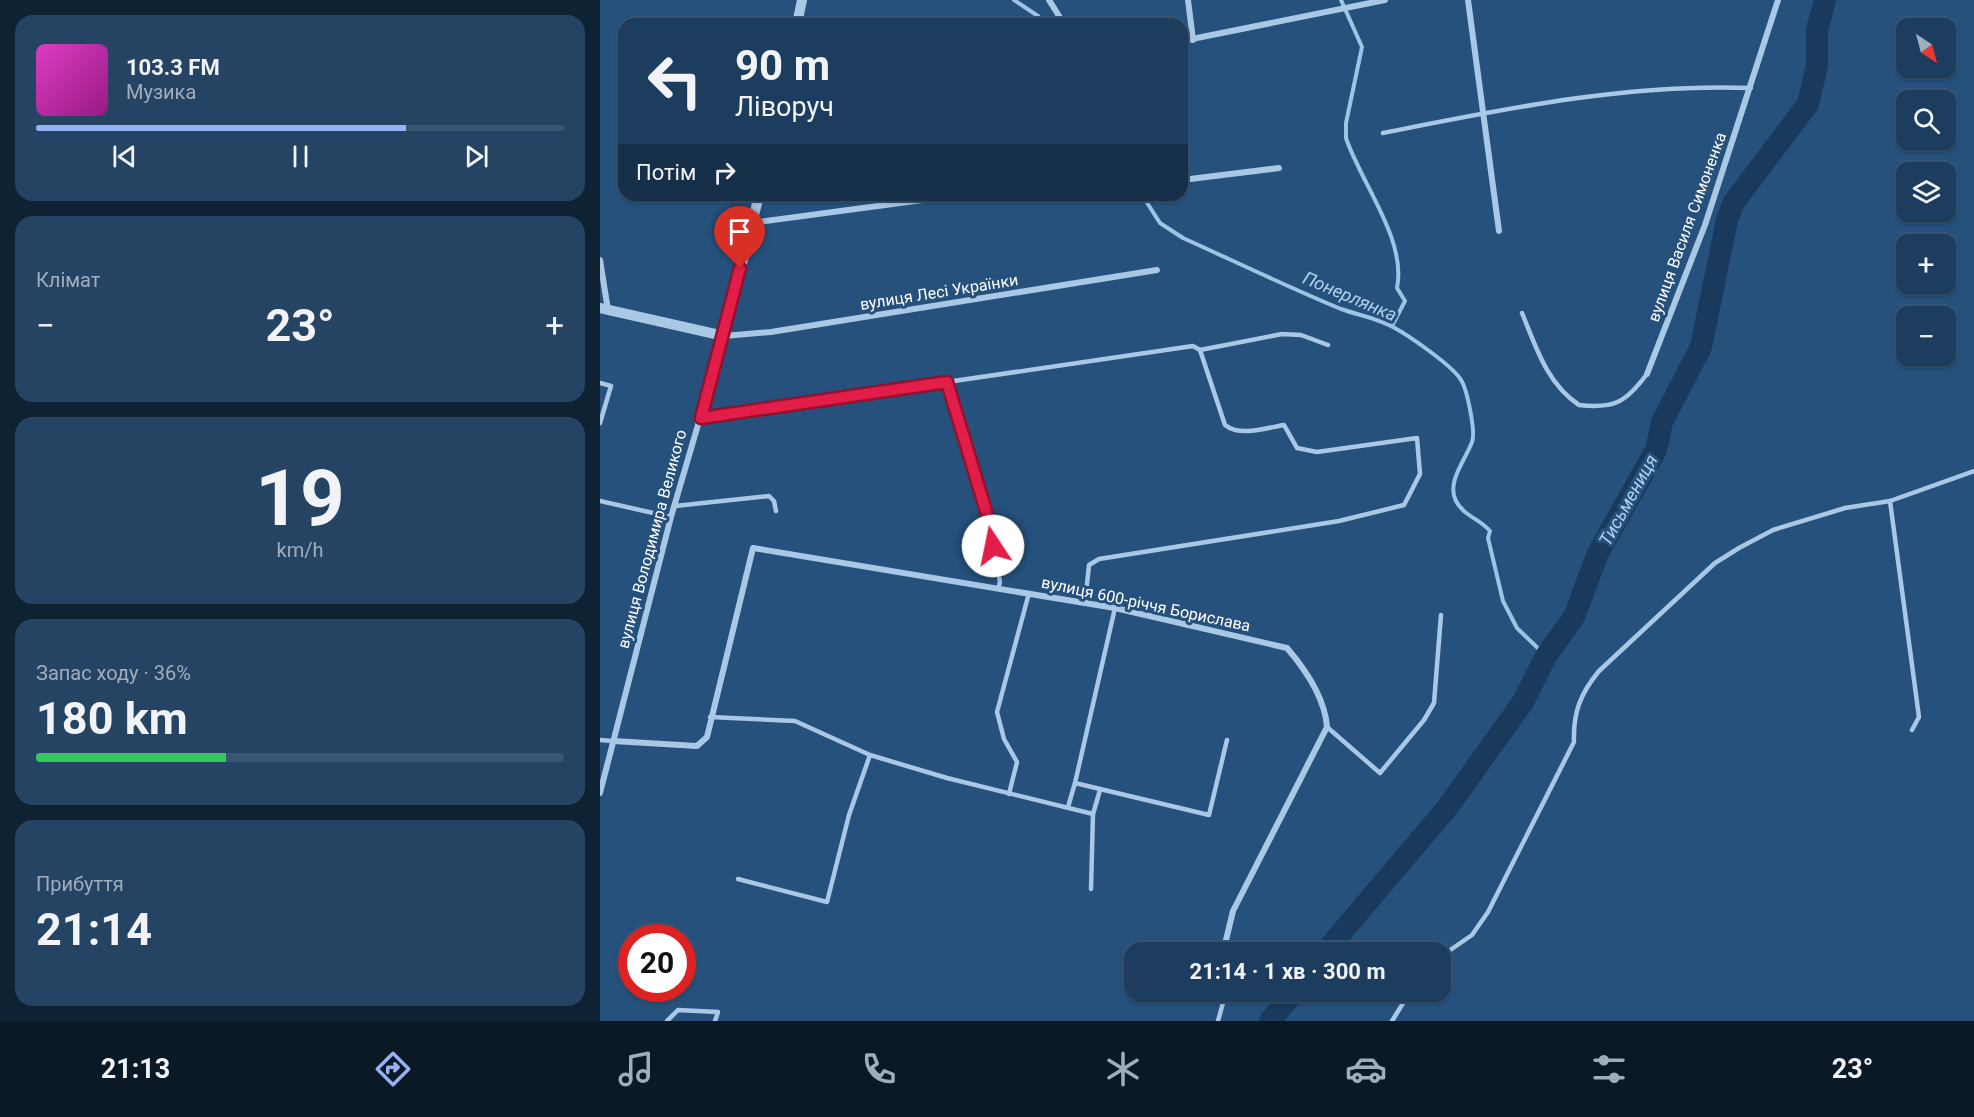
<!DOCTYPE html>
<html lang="uk">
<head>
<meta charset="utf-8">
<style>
  :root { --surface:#1c3d5d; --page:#254463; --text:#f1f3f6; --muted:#a0aebc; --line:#3a5672; --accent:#95b2f1 }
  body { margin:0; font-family:Roboto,sans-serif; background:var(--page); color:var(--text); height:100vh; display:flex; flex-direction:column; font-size:22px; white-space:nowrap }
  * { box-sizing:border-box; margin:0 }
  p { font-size:20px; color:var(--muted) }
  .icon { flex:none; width:33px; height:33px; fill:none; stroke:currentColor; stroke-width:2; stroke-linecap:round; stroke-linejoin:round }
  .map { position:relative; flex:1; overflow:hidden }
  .details { display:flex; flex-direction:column; gap:15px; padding:15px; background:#0f2233; width:600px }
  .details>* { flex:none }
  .hud { position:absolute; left:18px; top:18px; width:570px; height:183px; border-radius:18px; box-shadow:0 2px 4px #0004,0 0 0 2px var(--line); background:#1c3d5d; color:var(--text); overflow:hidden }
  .needle { width:39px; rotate:144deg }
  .controls { position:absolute; left:1296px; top:18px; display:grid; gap:12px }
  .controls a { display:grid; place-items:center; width:60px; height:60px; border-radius:12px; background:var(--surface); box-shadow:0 2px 4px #0004,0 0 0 2px var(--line); font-size:30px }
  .speed { position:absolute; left:18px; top:924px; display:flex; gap:12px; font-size:30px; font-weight:700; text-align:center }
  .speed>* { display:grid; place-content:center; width:78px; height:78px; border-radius:50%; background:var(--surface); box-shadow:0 2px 4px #0004,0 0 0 2px var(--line); line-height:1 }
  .speed .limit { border:9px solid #d22; background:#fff; color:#111 }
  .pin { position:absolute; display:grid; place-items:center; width:51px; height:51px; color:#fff; margin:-62px -26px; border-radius:50% 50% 50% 0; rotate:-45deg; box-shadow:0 0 6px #0007 }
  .pin .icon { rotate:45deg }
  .me { position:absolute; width:66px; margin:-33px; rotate:349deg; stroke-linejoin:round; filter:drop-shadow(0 0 4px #0008) }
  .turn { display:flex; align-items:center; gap:21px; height:126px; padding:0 18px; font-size:27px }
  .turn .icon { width:78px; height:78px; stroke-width:2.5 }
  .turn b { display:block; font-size:42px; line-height:51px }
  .then { display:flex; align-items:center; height:57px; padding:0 18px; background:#0003; gap:12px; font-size:22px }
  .big { font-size:45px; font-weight:700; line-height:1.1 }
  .details .card { flex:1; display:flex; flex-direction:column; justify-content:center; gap:9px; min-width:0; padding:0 21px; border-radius:18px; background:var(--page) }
  .details .dial { align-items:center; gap:0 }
  .dial b { font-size:78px; line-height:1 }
  .song { display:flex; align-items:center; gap:18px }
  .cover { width:72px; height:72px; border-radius:9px; background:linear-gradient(135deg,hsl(310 70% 55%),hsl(310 70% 35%)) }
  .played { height:6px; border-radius:3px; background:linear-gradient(90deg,var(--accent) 70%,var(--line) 70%) }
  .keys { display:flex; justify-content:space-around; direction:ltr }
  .heat { display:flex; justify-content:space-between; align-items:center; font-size:33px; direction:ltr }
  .charge { height:9px; border-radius:4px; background:linear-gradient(90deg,#34c759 36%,var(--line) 0) }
  .trip { position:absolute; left:524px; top:942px; width:327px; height:60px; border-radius:18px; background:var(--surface); box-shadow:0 2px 4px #0004,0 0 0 2px var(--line); font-weight:700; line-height:60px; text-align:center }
  .dock { display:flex; height:96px; justify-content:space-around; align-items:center; background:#0b1825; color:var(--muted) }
  .dock .icon { width:42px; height:42px }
  .dock .selected { color:var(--accent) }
  .dock b { font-size:27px; color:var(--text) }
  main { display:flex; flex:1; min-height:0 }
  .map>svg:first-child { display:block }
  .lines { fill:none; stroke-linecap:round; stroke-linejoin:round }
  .stream { stroke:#9dc3e5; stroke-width:4 }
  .river { stroke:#193a5c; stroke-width:22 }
  .service { stroke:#a9c8e5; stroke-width:4.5 }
  .minor { stroke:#a9c8e5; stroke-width:6 }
  .tertiary { stroke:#a9c8e5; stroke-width:10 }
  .route-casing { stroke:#92132f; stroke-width:15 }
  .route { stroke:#e11d48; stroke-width:10 }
  .labels { text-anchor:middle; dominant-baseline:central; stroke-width:6; stroke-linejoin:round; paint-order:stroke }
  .street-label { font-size:16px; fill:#fff; stroke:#25517c }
  .water-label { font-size:18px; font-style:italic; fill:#b4d2ec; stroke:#25517c }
</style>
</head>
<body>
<main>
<section class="details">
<div class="card">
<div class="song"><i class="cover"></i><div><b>103.3 FM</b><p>Музика</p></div></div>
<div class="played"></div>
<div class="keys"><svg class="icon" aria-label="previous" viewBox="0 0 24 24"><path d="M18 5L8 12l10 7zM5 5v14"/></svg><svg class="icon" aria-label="pause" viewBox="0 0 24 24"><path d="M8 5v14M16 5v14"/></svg><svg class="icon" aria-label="next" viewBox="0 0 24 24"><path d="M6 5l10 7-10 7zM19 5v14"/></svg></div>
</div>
<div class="card"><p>Клімат</p>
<div class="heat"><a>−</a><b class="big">23°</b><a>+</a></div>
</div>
<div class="card dial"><b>19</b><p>km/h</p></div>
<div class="card"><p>Запас ходу · 36%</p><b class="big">180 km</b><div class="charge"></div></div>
<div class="card"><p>Прибуття</p><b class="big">21:14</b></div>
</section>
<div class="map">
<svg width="1374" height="1021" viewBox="0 0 1374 1021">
  <rect width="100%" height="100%" fill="#25517c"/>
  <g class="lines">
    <g class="stream">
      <path d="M414 0 438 16 442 24"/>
      <path d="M741 0 762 47 746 123V138C761 183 807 240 797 288L805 301 792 326"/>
      <path d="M542 195 560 223 583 238C636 262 688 287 741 309 758 315 777 318 793 327 808 335 853 366 861 380 867 389 876 432 872 442 866 459 846 482 856 501 864 516 880 519 890 531L888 538 903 601 917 628 946 656"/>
    </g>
    <g class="river">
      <path d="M725 952 847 808 923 702 946 656 974 617 998 553 1056 450 1062 422 1101 347 1127 220 1134 202 1208 104 1217 66V30L1225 0"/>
      <path d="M670 1021 694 992"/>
    </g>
    <g class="service">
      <path d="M783 133C904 109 1028 83 1151 88"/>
      <path d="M922 313C936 347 947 384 979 405 1015 409 1026 402 1047 374"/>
      <path d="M600 350 682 334 701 335 728 345"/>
      <path d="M0 383 11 386 0 423"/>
      <path d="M347 383 386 511 400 582 398 589"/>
      <path d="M101 418 593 346 600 350 625 425C640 437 666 428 684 425L697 448 717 452 817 438 820 474 804 505 739 521 499 559 489 565 485 603"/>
      <path d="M0 501 71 517"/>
      <path d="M1290 501 1319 717 1312 730"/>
      <path d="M75 506 169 496 174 501 176 511"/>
      <path d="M515 608 475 783 609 815 627 740"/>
      <path d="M110 717 195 721 270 755 347 778 493 814 491 889"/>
      <path d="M727 727 780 773 824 720 834 703 841 615"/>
      <path d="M0 740 13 741"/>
      <path d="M409 794 417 762 404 739 397 712 429 593"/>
      <path d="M468 807 475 783"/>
      <path d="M493 814 500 790"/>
      <path d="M138 879 227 902 249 815 270 755"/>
      <path d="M626 952V940"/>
      <path d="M840 957 872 935 888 912 974 742C973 713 980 694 999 671L1115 563 1139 548 1173 530 1245 508 1290 501 1374 471"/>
      <path d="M67 1021 78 1010 118 1012 115 1021"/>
      <path d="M618 1021 626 992"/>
      <path d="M792 1021 810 992"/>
    </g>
    <g class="minor">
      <path d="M449 0 464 24"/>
      <path d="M588 0 593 40"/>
      <path d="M868 0 899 231"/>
      <path d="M582 41 785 0"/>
      <path d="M582 180 679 168"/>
      <path d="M151 223 360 195"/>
      <path d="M0 260 8 310"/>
      <path d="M1047 374 1105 225 1178 0"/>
      <path d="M13 741 97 746 107 737 153 548 515 608 687 648C705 669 725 699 727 727L633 911 626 940"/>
      <path d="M0 793 71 517 124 336 171 332 557 270"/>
    </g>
    <g class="tertiary">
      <path d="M197 24 202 0"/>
      <path d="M0 308 124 336 159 195"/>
    </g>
  </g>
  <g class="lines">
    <defs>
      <path id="route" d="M140 268 101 418 347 382 386 511 393 546"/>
    </defs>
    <use href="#route" class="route-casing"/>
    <use href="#route" class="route"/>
  </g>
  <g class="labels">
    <g class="street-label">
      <text transform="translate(1087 227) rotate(-70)">вулиця Василя Симоненка</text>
      <text transform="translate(339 292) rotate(-9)">вулиця Лесі Українки</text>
      <text transform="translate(52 539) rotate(-75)">вулиця Володимира Великого</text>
      <text transform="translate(546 604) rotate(12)">вулиця 600-річчя Борислава</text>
    </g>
    <g class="water-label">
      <text transform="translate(750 296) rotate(23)">Понерлянка</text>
      <text transform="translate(1028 500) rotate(-61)">Тисьмениця</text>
    </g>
  </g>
</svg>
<div class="controls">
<a><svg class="needle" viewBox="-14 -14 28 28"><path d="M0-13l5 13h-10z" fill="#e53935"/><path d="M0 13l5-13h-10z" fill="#a0aebc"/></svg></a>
<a><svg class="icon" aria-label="search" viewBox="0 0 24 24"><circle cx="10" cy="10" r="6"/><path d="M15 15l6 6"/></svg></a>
<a><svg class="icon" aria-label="layers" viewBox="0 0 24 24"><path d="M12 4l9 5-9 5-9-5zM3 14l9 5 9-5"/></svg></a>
<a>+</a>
<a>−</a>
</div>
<div class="speed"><div class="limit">20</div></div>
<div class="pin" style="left:140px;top:268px;background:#d93025"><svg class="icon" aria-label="arrive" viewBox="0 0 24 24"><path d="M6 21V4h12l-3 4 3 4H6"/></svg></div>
<svg class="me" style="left:393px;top:546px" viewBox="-20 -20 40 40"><circle r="19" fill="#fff"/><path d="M0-13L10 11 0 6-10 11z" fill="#e11d48"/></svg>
<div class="trip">21:14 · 1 хв · 300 m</div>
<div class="hud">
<div class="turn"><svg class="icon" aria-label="left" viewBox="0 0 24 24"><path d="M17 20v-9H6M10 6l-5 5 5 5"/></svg><div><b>90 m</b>Ліворуч</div></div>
<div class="then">Потім<svg class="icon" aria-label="right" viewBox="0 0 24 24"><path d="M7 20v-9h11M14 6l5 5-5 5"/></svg></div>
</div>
</div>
</main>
<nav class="dock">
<b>21:13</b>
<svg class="icon selected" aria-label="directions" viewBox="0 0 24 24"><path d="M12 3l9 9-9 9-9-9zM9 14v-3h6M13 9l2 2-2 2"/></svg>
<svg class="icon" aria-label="music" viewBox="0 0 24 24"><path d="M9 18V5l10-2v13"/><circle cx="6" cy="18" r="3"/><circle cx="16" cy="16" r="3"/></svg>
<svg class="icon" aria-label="phone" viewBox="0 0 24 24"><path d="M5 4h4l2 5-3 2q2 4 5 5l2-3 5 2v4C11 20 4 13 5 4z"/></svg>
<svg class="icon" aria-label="climate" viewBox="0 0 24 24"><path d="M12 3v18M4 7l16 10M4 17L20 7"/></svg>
<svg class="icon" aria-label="car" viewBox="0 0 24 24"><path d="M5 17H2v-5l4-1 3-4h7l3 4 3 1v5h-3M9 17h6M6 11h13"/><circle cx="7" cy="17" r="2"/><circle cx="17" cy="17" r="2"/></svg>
<svg class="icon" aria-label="filters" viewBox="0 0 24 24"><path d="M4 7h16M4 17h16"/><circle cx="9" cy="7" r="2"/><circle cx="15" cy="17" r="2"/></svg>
<b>23°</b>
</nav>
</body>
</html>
